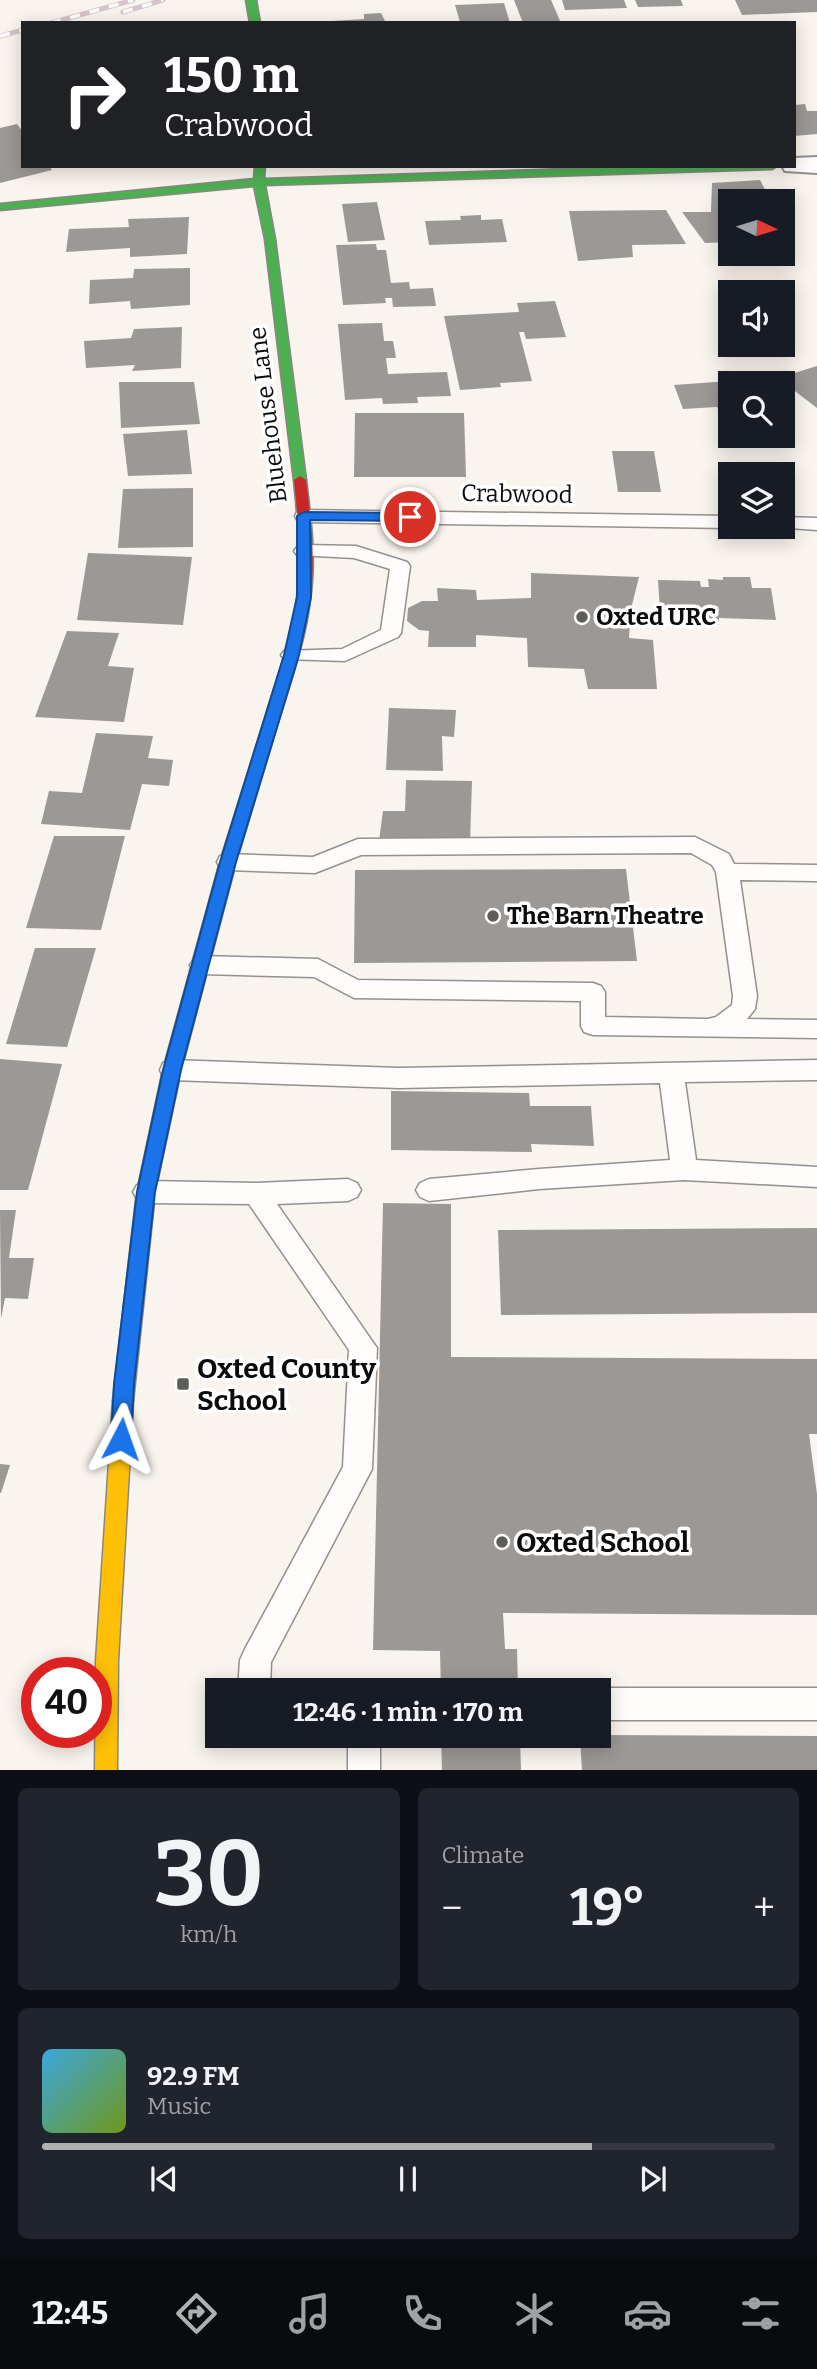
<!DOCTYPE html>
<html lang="en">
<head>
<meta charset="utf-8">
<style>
  :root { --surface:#171b24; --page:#20242c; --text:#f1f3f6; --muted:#9ea1a6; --line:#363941; --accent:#afb0b0 }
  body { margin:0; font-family:Bitter,serif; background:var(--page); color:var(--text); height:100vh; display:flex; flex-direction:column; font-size:26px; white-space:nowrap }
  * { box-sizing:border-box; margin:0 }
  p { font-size:23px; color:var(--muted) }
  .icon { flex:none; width:38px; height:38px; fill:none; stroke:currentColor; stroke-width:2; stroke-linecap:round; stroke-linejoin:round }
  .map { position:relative; height:1770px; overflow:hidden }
  .panel { display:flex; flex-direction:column; gap:18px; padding:18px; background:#0d0f14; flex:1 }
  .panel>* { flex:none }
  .hud { position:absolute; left:21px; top:21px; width:775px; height:147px; border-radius:0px; box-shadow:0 4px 18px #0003; background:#202124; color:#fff; overflow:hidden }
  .needle { width:46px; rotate:94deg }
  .fabs { position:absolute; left:718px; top:189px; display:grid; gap:14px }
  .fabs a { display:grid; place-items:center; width:77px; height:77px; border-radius:0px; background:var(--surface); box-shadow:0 4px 18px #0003; font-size:35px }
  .speed { position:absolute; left:21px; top:1657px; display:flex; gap:14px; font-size:35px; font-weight:700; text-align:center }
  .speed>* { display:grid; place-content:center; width:91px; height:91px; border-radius:50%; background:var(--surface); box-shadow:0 4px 18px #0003; line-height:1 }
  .speed .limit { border:10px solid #d22; background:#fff; color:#111 }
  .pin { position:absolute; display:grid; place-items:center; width:60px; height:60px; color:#fff; margin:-30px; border:4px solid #fff; border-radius:50%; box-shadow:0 2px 7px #0007 }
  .me { position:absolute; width:77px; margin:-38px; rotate:4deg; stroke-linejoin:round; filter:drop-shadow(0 0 5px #0008) }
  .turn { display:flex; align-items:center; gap:24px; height:147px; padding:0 28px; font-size:32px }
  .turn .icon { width:91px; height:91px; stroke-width:2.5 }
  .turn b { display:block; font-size:49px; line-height:60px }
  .big { font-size:52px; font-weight:700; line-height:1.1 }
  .panel .card { flex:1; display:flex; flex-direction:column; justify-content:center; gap:10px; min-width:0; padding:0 24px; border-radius:10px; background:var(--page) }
  .panel .dial { align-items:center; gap:0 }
  .dial b { font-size:91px; line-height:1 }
  .song { display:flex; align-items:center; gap:21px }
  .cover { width:84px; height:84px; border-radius:10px; background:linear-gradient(135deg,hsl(200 70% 55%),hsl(80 70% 35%)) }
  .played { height:7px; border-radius:4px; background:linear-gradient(90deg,var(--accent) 75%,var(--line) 75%) }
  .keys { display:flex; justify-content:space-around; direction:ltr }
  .heat { display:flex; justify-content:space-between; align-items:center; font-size:38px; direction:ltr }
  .panel .tiles { flex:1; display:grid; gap:18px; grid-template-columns:1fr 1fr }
  .card:last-child { grid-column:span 2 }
  .trip { position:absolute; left:205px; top:1678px; width:406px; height:70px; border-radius:0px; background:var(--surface); box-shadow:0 4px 18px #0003; font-weight:700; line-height:70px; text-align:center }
  .menu { display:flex; height:112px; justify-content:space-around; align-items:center; background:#090b0e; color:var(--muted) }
  .menu .icon { width:49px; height:49px }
  .menu .selected { color:var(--accent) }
  .menu b { font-size:32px; color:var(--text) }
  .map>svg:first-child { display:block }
  .building { fill:#9c9895 }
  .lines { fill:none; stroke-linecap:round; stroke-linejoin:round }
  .lane-casing { stroke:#93908d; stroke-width:3 }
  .street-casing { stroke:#93908d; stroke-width:4 }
  .fast-casing { stroke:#898784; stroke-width:3 }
  .slow-casing { stroke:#898784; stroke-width:3 }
  .jam-casing { stroke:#898784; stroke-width:3 }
  .lane { fill:#fefdfc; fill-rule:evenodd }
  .street { fill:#fefdfc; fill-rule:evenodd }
  .fast { fill:#4caf50; fill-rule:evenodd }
  .slow { fill:#ffc107; fill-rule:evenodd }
  .jam { fill:#c62828; fill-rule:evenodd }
  .rail-casing { stroke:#d5c4c9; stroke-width:5 }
  .rail { stroke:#fff; stroke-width:3.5; stroke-dasharray:10; stroke-linecap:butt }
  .route { fill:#1a73e8; stroke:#114b97; stroke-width:2 }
  .poi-dot { fill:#5f5d5a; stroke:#fff; stroke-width:2.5 }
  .labels { text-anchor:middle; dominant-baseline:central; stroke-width:7; stroke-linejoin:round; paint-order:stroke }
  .street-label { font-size:24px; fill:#0b0b0b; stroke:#fff }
  .poi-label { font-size:24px; font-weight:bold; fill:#0b0b0b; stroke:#fff; text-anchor:start }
  .near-poi-label { font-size:28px; font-weight:bold; fill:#0b0b0b; stroke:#fff; text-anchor:start }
</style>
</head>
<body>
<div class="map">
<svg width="817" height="1771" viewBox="0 0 817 1771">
  <rect width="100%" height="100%" fill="#faf4ee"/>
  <g class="building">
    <path d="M514 0H551L561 23H523Z"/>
    <path d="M562 0H624L627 8 565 10Z"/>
    <path d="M635 0H681L683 6 638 7Z"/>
    <path d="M735 0H817V12L742 15Z"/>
    <path d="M504 3 510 23 460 22 455 5Z"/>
    <path d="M381 13 386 23H332V21L364 19V14Z"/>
    <path d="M805 104 807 111H817V134L794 136V105Z"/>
    <path d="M17 124 23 132V166H49L52 170 0 183V128Z"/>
    <path d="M760 180 771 201H730V242L705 243 682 212H711L712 183Z"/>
    <path d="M377 202 385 240 348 242 342 204Z"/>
    <path d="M666 210 686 244 632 245 633 257 578 261 569 211Z"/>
    <path d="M481 215V220L502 219 507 242 429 245 425 221 461 220 460 216Z"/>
    <path d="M189 217 187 254 130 257V248L66 252 69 229 129 227 128 219Z"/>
    <path d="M376 244 377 250H386L391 283 409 282 410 289 433 288 436 306 393 307 392 298H385L386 303 343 305 336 245Z"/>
    <path d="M190 268V305L131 309 130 301 89 304 90 280 133 278 134 269Z"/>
    <path d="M555 301 566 337 526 339 524 332H519L532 381 500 383 501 387 460 390 444 316 519 312 517 303Z"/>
    <path d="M382 323 384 341H393L396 358H386L388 374 447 372 451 396 417 397 418 403 383 404 382 398 345 400 338 324Z"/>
    <path d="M182 327 181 368 132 371 135 365 86 368 84 341 131 338 134 329Z"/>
    <path d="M817 366V408L778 378Z"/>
    <path d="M743 380 745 383H730V429L727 430 717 407 683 409 674 385Z"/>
    <path d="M119 382H194L200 424 121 428Z"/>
    <path d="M355 413H464L466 477H354Z"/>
    <path d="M187 430 192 474 128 476 123 434Z"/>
    <path d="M612 451H654L661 492H618Z"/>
    <path d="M193 488V547L118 548 123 489Z"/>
    <path d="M88 553 192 557 183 625 77 620Z"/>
    <path d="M531 573 639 577 631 609 629 638 653 640 657 689H588L584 669 528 667 527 638 476 635V647H428L429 631 419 630 407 621 408 608 422 601H438L437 588 476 590 477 600 531 598Z"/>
    <path d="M723 577H750L752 588H771L776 620 719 618V625L682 624 681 618 668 617 667 610H660L658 580 700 581 701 587H709L708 579 723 580Z"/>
    <path d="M67 631 119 633 108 666 134 668 124 722 35 717Z"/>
    <path d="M389 708 456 710 454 737 442 736 443 771 386 770Z"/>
    <path d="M96 733 153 736 148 758 173 760 169 786 142 784 130 830 41 824 49 791 82 793Z"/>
    <path d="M406 780 472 781 470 843 379 841 383 811H405Z"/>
    <path d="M54 836H125L101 930 26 928Z"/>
    <path d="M626 869 637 961 354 963 355 870Z"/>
    <path d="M35 948H96L67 1047 6 1044Z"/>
    <path d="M0 1059 62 1064 28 1190H0Z"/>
    <path d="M391 1091 529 1093 530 1106H591L594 1146 531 1144 532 1152 391 1150Z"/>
    <path d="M383 1203 451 1204V1357L817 1359V1434H809L817 1494V1615L503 1613 505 1649H517L518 1690H441L440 1651 373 1650Z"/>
    <path d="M0 1210H16L9 1258H34L28 1299 5 1298 1 1319Z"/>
    <path d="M817 1228V1313L501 1315 498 1230Z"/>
    <path d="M0 1464 10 1465 1 1493H0Z"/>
    <path d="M598 1735 817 1736V1771H582L580 1736Z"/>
    <path d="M441 1736H520L521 1771H442Z"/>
  </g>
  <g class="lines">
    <defs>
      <g id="lane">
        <path d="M304 510 730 516V527H734L730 528 304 522 297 520 295 516 297 512Z"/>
        <path d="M782 517 817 518V530L775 527H782Z"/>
        <path d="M304 545 356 546 407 562 410 566 401 633 398 637 345 661 284 659 281 655 284 651 342 649 381 630 390 569 354 558 297 555 294 551 297 547Z"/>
        <path d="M695 837 729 854 734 864 817 865V881L740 880 757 996 755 1009 747 1019 817 1020V1038L593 1035 584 1032 581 1026V1001L354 998 314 977 202 974 194 971 190 965 194 959 202 956 318 959 358 980 593 983 601 986 605 992V1017L708 1019 716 1017 732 1005 733 996 716 872 712 865 691 853 361 855 315 873 228 870 220 868 217 862 220 856 228 854 313 857 358 839Z"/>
        <path d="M172 1060 399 1068 817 1060V1080L685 1082 696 1160 817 1167V1187L684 1180 539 1189 429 1201 420 1197 416 1190 420 1183 429 1179 539 1169 670 1160 660 1083 399 1088 172 1080 163 1077 160 1070 163 1063Z"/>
        <path d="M348 1179 357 1183 361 1190 357 1197 348 1201 277 1204 377 1348 372 1469 271 1662 270 1690H238L240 1660 245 1649 343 1467 349 1350 249 1204 146 1203 137 1199 133 1192 137 1185 146 1181 256 1183Z"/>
        <path d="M598 1688H817V1720H598V1690H593Z"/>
        <rect x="348" y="1736" width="32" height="35"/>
      </g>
      <path id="street" d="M817 157V173L785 171 782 166H794V158Z"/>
      <g id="fast">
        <path d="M246 0H256L260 23H250Z"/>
        <path d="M255 166H265L264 179 665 166H777L772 169 265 185 275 239 306 480 300 484 294 480 265 239 254 186 0 210V204L254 179Z"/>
        <path d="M271 717 278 722 236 862 181 1070 155 1192 133 1401 130 1407 123 1410 116 1407 113 1401 137 1192 163 1070 220 862 264 722Z"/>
      </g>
      <path id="slow" d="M123 1392 130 1395 133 1401 118 1661 117 1771H95L96 1661 113 1401 116 1395Z"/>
      <path id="jam" d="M300 476 306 480C311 520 316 561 310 600 305 642 290 682 278 722L271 727 264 722C276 681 292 640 297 598 302 559 298 519 294 480Z"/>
    </defs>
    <use href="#lane" class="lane-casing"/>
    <use href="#street" class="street-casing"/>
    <use href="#fast" class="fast-casing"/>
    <use href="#slow" class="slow-casing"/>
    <use href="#jam" class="jam-casing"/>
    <use href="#lane" class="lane"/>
    <use href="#street" class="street"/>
    <use href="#fast" class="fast"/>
    <use href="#slow" class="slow"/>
    <use href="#jam" class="jam"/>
    <defs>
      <g id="rail">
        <path d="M123 12 163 0"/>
        <path d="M51 23 133 0"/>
        <path d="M0 36 23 30"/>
      </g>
    </defs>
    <use href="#rail" class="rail-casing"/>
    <use href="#rail" class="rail"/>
  </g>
  <path class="route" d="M304 512 410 513 417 517 410 521 310 520 311 597 299 655 236 862 181 1070 155 1192 134 1384 131 1439 128 1446 121 1448 114 1446 111 1439 114 1384 137 1192 163 1070 220 862 284 655 297 597V516Z"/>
  <g class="poi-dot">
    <circle cx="582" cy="617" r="7"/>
    <circle cx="493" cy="916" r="7"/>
    <rect x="176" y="1377" width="14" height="14" rx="3.5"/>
    <circle cx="502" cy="1542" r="7"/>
  </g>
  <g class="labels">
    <g class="street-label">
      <text transform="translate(268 415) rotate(-97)">Bluehouse Lane</text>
      <text transform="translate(517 494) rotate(1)">Crabwood</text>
    </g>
    <g class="poi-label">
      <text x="596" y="617">Oxted URC</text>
      <text x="507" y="916">The Barn Theatre</text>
    </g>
    <g class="near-poi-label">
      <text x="197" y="1368">Oxted County<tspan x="197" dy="32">School</tspan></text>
      <text x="516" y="1542">Oxted School</text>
    </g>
  </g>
</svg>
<div class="fabs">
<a><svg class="needle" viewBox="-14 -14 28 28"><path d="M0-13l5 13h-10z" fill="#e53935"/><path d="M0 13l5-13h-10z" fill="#9ea1a6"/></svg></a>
<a><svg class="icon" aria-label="sound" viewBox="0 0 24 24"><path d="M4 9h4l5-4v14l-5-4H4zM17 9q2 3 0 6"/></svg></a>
<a><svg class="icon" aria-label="search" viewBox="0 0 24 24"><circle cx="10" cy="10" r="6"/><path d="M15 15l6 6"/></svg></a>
<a><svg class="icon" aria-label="layers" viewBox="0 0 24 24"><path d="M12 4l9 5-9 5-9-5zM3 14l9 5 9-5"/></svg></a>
</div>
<div class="speed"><div class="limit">40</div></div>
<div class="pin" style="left:410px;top:517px;background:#d93025"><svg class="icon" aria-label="arrive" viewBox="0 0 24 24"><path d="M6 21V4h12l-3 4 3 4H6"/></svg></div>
<svg class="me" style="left:121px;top:1439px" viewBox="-20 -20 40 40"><path d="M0-17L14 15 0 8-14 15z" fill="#1a73e8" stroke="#fff" stroke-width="4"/></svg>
<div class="trip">12:46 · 1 min · 170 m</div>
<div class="hud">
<div class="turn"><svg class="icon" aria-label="right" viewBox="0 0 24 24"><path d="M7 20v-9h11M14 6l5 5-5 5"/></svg><div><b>150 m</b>Crabwood</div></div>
</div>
</div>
<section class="panel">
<div class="tiles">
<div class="card dial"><b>30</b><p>km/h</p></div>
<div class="card"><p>Climate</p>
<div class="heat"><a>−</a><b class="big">19°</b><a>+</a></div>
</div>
<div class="card">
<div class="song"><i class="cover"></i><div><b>92.9 FM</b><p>Music</p></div></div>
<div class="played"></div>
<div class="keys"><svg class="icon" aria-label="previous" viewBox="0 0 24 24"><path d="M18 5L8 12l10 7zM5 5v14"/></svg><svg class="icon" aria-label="pause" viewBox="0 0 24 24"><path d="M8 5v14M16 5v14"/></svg><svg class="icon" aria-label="next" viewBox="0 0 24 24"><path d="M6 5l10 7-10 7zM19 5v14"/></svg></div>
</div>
</div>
</section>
<nav class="menu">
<b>12:45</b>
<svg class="icon selected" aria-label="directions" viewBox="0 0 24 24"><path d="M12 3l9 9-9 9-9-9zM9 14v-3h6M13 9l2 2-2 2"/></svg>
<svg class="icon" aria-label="music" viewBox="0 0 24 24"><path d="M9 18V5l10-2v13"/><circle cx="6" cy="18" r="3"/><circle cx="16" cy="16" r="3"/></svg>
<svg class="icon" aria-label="phone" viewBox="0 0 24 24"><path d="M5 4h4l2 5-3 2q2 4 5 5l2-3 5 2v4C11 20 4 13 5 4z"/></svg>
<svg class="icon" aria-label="climate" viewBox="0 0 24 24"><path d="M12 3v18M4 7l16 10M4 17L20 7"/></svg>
<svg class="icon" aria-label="car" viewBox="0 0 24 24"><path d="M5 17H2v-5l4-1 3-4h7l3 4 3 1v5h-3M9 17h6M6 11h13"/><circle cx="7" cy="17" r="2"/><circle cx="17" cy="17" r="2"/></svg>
<svg class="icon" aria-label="filters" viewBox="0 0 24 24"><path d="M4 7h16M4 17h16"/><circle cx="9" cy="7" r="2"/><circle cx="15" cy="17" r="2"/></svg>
</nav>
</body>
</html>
